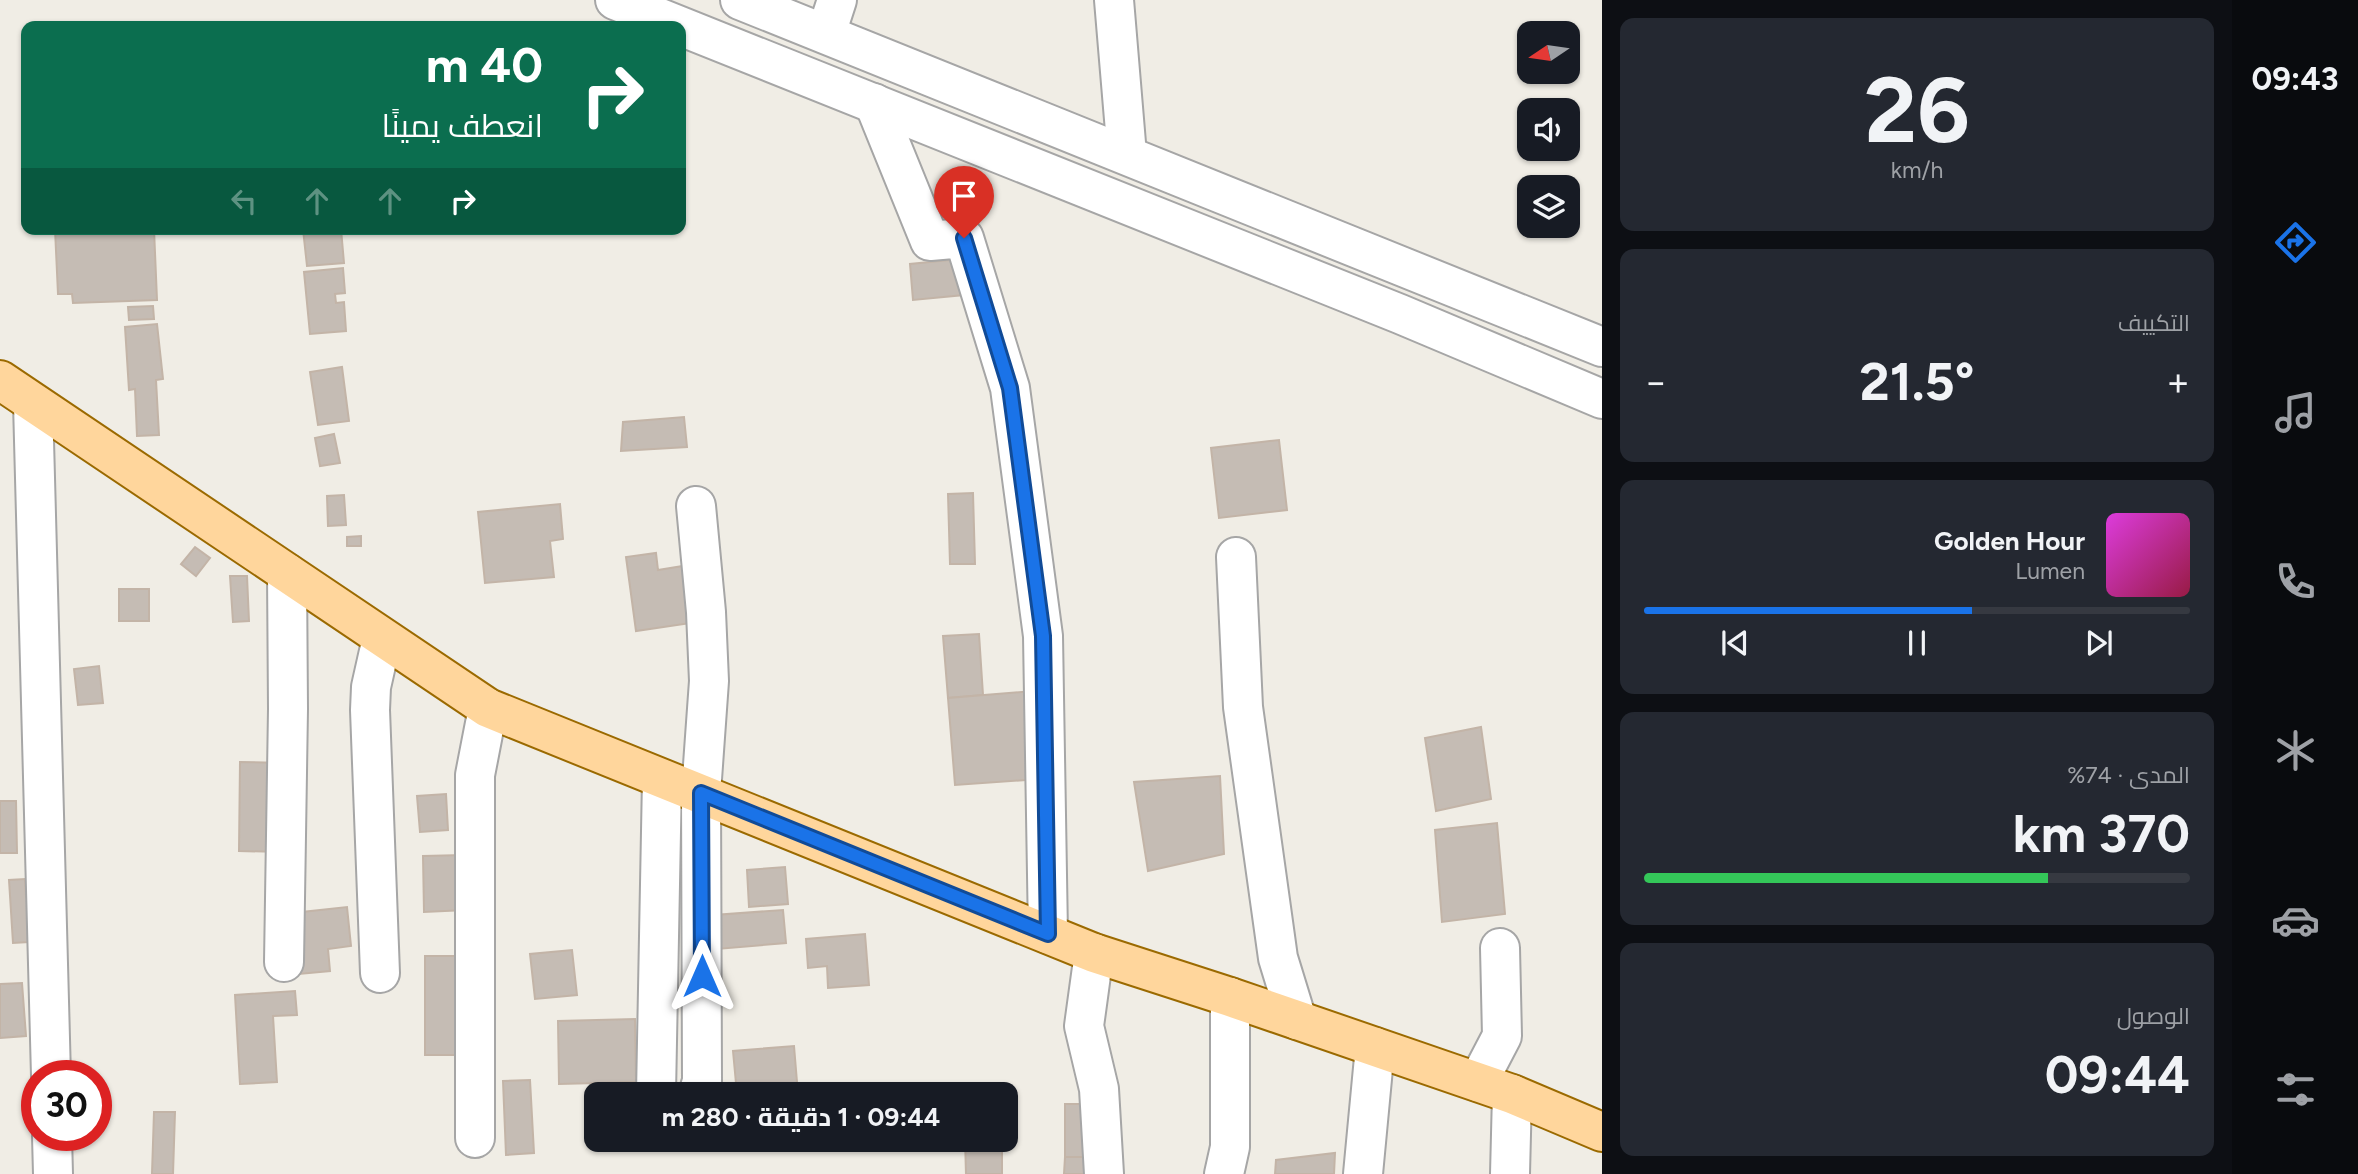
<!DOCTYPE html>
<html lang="ar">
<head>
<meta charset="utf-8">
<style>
  :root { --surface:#171b24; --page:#242831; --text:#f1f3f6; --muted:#9ea1a6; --line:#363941; --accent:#1a73e8 }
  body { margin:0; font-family:Figtree,Cairo,sans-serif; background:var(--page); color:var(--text); direction:rtl; height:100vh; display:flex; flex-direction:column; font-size:26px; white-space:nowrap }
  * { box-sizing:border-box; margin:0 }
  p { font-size:23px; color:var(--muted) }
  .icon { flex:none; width:38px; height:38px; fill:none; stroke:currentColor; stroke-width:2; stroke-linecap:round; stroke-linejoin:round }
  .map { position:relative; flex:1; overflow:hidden; direction:ltr }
  .details { display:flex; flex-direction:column; gap:18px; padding:18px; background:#0d0f14; width:630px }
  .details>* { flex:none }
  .guide { position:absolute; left:21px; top:21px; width:665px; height:214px; border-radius:14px; box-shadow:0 2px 5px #0004; direction:rtl; background:#0b6e4f; color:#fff; overflow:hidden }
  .needle { width:46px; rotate:257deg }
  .controls { position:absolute; left:1517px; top:21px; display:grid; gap:14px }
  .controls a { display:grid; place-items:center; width:63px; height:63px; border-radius:14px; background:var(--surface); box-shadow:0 2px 5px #0004; font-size:35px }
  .speed { position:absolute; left:21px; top:1060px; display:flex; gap:14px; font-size:35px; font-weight:700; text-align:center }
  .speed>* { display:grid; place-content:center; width:91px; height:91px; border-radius:50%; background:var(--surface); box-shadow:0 2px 5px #0004; line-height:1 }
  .speed .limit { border:10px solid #d22; background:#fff; color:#111 }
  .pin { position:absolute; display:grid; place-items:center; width:60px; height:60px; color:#fff; margin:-72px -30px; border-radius:50% 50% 50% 0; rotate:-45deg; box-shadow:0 0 7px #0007 }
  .pin .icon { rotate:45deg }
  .me { position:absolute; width:77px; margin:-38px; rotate:0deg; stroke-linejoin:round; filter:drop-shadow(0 0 5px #0008) }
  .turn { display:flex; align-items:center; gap:24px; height:147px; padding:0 28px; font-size:32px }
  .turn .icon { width:91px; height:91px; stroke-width:2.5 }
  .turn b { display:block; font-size:49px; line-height:60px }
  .lanes { display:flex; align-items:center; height:66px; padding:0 28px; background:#0003; justify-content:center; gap:35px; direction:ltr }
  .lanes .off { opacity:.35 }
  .big { font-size:52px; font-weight:700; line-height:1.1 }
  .details .widget { flex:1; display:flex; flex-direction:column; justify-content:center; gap:10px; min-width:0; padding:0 24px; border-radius:14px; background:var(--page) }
  .details .dial { align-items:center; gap:0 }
  .dial b { font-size:91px; line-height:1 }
  .song { display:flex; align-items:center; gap:21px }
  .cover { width:84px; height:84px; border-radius:10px; background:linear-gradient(135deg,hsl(300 70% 55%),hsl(340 70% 35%)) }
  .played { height:7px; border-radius:4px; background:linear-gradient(90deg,var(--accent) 60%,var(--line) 60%) }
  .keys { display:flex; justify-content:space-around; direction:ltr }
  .heat { display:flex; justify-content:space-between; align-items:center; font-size:38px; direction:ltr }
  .charge { height:10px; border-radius:5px; background:linear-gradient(90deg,#34c759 74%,var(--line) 0) }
  .trip { position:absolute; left:584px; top:1082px; width:434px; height:70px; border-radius:14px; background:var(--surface); box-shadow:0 2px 5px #0004; font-weight:700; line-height:70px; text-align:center; direction:rtl }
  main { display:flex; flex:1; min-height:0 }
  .dock { display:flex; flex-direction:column; width:126px; justify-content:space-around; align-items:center; background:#090b0e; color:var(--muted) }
  .dock .icon { width:49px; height:49px }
  .dock .current { color:var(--accent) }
  .dock b { font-size:32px; color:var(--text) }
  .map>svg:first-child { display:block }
  .building { fill:#c5bcb4; stroke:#c3b4a7; stroke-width:2 }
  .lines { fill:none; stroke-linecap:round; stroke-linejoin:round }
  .minor-casing { stroke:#a6a6a6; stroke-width:42 }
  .major-casing { stroke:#9b6a00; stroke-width:42 }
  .minor { stroke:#fff; stroke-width:38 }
  .major { stroke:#ffd69c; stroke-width:38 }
  .route-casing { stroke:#114b97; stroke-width:18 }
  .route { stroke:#1a73e8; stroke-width:12 }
</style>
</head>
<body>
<main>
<nav class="dock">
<b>09:43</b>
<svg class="icon current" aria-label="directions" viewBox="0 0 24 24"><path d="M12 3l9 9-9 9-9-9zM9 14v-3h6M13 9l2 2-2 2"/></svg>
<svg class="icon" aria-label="music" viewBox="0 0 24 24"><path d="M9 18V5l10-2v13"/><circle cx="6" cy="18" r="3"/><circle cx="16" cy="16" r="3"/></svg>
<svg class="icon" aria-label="phone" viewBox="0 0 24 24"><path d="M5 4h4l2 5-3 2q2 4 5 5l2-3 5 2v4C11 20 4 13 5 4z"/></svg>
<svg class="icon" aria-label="climate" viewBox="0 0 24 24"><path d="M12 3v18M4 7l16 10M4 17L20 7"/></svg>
<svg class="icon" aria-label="car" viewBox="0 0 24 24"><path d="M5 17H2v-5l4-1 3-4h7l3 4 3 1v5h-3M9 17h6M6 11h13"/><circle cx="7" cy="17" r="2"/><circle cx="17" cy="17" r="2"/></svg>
<svg class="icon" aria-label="filters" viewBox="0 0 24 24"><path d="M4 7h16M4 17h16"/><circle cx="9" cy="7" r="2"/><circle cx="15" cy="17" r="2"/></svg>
</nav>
<section class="details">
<div class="widget dial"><b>26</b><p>km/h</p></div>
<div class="widget"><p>التكييف</p>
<div class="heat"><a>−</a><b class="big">21.5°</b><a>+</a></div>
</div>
<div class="widget">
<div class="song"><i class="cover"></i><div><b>Golden Hour</b><p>Lumen</p></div></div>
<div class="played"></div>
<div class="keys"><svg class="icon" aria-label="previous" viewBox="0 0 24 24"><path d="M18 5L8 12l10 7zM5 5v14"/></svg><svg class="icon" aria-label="pause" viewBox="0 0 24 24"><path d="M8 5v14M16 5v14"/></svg><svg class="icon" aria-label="next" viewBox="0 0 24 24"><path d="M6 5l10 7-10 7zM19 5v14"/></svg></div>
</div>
<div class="widget"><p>المدى · 74%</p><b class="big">370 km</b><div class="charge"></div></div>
<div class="widget"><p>الوصول</p><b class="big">09:44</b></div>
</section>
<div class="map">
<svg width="1602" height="1174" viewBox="0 0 1602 1174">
  <rect width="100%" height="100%" fill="#f0ede5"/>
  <g class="building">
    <path d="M55 229H154L157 300 73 303 72 294H58Z"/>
    <path d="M303 229H341L344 263 307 266Z"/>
    <path d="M960 259 964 295 913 300 910 264Z"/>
    <path d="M343 268 345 293 335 294 336 303 344 302 346 331 310 334 304 272Z"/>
    <path d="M153 306 154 319 129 320 128 307Z"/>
    <path d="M157 324 163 379 156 380 159 435 137 436 135 389 129 390 125 327Z"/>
    <path d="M342 367 349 421 318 425 310 372Z"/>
    <path d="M684 417 687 447 621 451 623 422Z"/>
    <path d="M334 434 340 463 320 466 315 438Z"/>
    <path d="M1279 440 1287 510 1219 518 1211 448Z"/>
    <path d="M973 493 975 564H950L948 494Z"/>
    <path d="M344 495 346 525 328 526 327 496Z"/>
    <path d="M560 504 563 539 550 541 554 577 485 583 478 512Z"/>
    <path d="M361 536V546H347V537Z"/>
    <path d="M195 547 210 558 196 576 181 564Z"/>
    <path d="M656 553 658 570 683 566 691 623 636 631 626 557Z"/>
    <path d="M230 576H247L249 621 233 622Z"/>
    <rect x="119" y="589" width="30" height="32"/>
    <path d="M979 634 983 695 948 698 943 636Z"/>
    <path d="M99 666 103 703 78 705 74 669Z"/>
    <path d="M1033 691 1040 779 955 785 948 698Z"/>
    <path d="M1481 727 1491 799 1436 811 1425 738Z"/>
    <path d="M240 762 284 763 282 852 239 851Z"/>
    <path d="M1220 776 1224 854 1148 871 1134 782Z"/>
    <path d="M446 794 448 830 420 832 417 796Z"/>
    <path d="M0 801H16L17 853H0Z"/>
    <path d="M1497 823 1505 914 1442 922 1435 830Z"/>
    <path d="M464 855 466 910 424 912 423 856Z"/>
    <path d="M785 867 788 904 749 907 747 870Z"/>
    <path d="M25 879 26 897 43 896 29 942 13 943 9 880Z"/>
    <path d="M347 907 351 946 328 949 330 971 299 974 293 913Z"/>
    <path d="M783 910 786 943 717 949 714 915Z"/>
    <path d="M865 934 869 985 828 988 827 966 808 968 806 939Z"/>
    <path d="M572 950 577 995 535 999 530 954Z"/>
    <path d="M425 956H468L469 1055H425Z"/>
    <path d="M22 983 26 1036 0 1038V984Z"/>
    <path d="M295 991 297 1015 273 1016 277 1082 240 1084 235 995Z"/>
    <path d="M635 1019 636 1082 559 1084 558 1021Z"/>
    <path d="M794 1046 798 1094H737L733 1051Z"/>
    <path d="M530 1080 534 1153 506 1155 503 1081Z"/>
    <rect x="1065" y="1104" width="25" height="53"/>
    <path d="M154 1112H175L173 1174H152Z"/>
    <path d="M965 1139H1002V1174H966Z"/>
    <path d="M1335 1153 1334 1174H1275L1276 1160Z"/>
    <path d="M1065 1157H1090L1089 1174H1064Z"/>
  </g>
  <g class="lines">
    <defs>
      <g id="minor">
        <path d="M615 0 1400 314 1602 399"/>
        <path d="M740 0 1602 347"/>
        <path d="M1114 0 1127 155"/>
        <path d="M826 34 837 0"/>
        <path d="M874 103 930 241 964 238 1010 388 1043 636 1048 934"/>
        <path d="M33 403 51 1076"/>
        <path d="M696 506 706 612 709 681 701 793 702 1081 698 1094"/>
        <path d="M1236 557 1243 707 1278 958 1297 1020"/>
        <path d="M1094 953 1084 1026 1099 1089 1104 1174"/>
        <path d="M284 962 288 709 287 573"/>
        <path d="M380 973 370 710 371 687 382 638"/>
        <path d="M1478 1082 1502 1036 1500 948"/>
        <path d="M656 1094 662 779"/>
        <path d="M52 1136 53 1174"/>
        <path d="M475 1138V775L488 708"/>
        <path d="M1224 1174 1230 1147V997"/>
        <path d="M1363 1174 1375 1047"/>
        <path d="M1510 1174 1512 1094"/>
      </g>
      <path id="major" d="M0 380 488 708 1094 953 1230 997 1512 1094 1602 1132"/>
    </defs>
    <use href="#minor" class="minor-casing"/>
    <use href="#major" class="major-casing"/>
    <use href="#minor" class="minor"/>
    <use href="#major" class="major"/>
  </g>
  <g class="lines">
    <defs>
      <path id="route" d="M702 976 701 793 1048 934 1043 636 1010 388 964 238"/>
    </defs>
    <use href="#route" class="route-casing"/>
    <use href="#route" class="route"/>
  </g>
</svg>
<div class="controls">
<a><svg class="needle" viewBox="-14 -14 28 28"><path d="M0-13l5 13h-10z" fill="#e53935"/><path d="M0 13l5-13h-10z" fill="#9ea1a6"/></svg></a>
<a><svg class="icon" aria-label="sound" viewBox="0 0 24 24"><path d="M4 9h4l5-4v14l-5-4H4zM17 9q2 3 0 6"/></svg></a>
<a><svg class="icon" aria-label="layers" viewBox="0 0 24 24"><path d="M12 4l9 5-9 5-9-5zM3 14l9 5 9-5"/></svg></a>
</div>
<div class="speed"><div class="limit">30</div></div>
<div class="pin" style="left:964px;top:238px;background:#d93025"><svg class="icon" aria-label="arrive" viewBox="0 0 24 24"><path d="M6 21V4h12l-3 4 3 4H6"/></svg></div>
<svg class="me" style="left:702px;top:976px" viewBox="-20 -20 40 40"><path d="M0-17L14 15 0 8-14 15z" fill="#1a73e8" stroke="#fff" stroke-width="4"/></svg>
<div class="trip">09:44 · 1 دقيقة · 280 m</div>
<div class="guide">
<div class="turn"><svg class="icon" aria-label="right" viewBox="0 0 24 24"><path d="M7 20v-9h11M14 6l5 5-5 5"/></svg><div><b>40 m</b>انعطف يمينًا</div></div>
<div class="lanes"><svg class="icon off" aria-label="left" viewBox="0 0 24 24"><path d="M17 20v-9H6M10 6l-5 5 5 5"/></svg><svg class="icon off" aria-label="ahead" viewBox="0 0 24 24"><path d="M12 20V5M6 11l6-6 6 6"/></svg><svg class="icon off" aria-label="ahead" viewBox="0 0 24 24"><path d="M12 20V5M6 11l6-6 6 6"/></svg><svg class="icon" aria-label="right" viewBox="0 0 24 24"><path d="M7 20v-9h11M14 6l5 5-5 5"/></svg></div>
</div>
</div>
</main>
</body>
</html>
